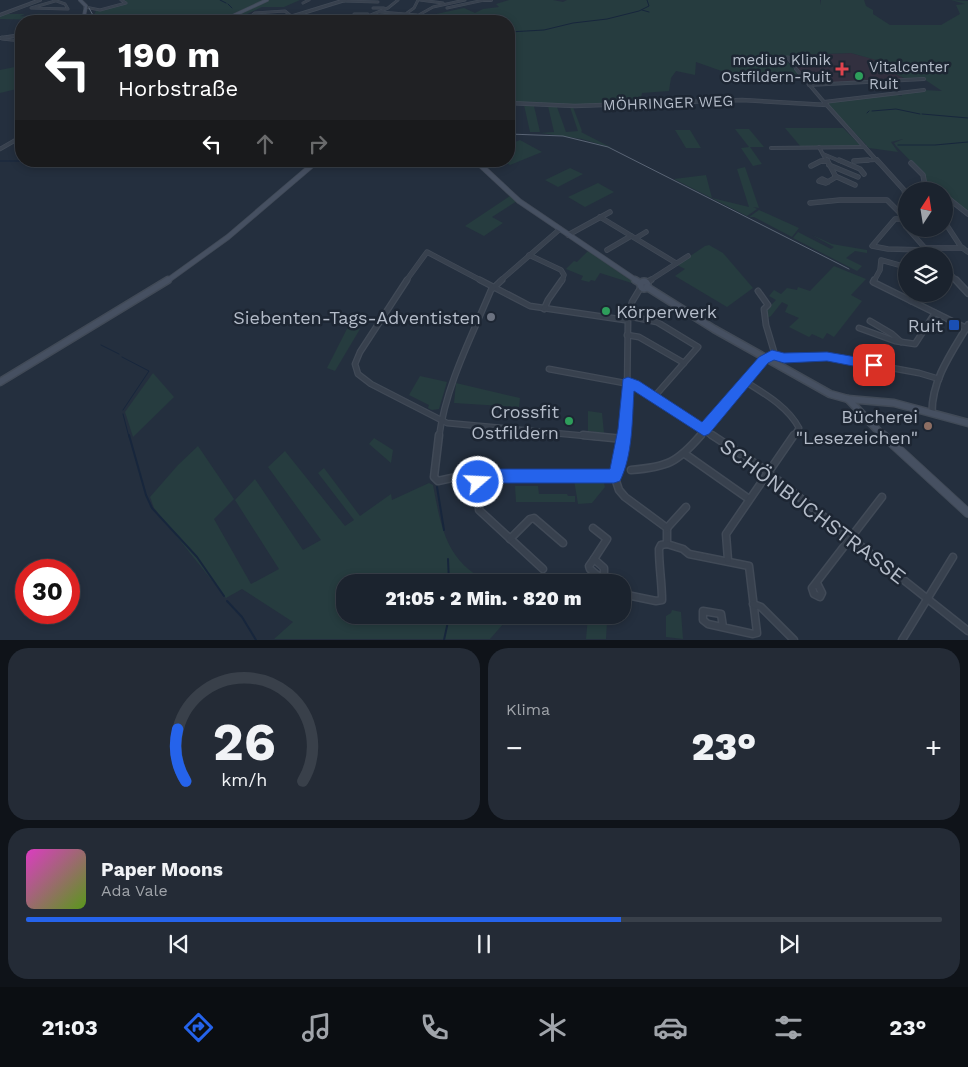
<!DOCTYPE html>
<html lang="de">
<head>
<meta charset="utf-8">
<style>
  :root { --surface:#1b232e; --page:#242b36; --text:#f1f3f6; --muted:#a0a4aa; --line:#39404a; --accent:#2563eb }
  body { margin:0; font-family:"Work Sans",sans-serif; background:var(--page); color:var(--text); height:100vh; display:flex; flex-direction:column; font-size:19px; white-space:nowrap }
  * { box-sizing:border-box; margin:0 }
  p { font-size:16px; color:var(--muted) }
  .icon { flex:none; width:28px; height:28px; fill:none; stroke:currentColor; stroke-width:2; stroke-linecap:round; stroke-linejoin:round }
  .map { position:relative; height:640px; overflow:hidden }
  .panel { display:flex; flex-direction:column; gap:8px; padding:8px; background:#0f1319; flex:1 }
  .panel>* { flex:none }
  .guide { position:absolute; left:15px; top:15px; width:500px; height:152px; border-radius:20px; box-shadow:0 2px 8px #0003,0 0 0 1px var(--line); background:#202124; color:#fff; overflow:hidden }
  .needle { width:32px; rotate:12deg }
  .buttons { position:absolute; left:898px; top:182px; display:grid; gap:10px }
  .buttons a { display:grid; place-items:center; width:55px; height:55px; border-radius:50%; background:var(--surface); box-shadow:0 2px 8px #0003,0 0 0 1px var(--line); font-size:25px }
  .speed { position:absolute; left:15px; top:559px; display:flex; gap:10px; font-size:25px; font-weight:700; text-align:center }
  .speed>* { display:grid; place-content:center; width:65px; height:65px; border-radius:50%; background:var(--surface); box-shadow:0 2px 8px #0003,0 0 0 1px var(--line); line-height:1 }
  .speed .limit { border:8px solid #d22; background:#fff; color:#111 }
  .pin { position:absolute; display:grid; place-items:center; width:42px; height:42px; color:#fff; margin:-21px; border-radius:10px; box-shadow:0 2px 8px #0006 }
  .me { position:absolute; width:55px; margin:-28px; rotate:71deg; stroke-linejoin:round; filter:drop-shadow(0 0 4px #0008) }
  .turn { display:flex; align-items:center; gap:18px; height:105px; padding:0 20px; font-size:22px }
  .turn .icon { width:65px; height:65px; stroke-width:2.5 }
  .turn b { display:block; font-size:35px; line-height:42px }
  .lanes { display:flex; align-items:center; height:48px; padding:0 20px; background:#0003; justify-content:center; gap:25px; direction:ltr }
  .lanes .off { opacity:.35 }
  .big { font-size:38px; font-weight:800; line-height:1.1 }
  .panel .widget { flex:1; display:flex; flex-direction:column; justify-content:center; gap:8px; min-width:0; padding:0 18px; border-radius:20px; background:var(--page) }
  .panel .dial { align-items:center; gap:0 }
  .dial svg { height:130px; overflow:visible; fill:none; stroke:var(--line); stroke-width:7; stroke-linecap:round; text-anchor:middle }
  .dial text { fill:var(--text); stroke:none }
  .song { display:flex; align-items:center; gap:15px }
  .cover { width:60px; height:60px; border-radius:8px; background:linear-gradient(135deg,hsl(310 70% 55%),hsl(90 70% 35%)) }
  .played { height:5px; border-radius:2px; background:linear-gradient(90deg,var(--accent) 65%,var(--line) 65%) }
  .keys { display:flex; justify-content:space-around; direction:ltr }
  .heat { display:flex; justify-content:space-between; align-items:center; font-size:28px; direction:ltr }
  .panel .tiles { flex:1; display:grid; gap:8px; grid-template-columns:1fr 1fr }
  .widget:last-child { grid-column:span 2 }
  .trip { position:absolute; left:336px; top:574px; width:295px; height:50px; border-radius:20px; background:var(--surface); box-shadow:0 2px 8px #0003,0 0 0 1px var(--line); font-weight:800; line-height:50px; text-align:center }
  .menu { display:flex; height:80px; justify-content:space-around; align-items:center; background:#0b0e12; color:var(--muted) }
  .menu .icon { width:35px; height:35px }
  .menu .on { color:var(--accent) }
  .menu b { font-size:22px; color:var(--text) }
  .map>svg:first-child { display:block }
  .medical { fill:#32303f }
  .green { fill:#263c3f }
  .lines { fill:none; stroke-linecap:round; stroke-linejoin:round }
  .stream-far1 { stroke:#17263c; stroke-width:1 }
  .stream { stroke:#17263c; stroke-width:2 }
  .minor-far4-casing { stroke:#414a57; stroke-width:3 }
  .minor-far3-casing { stroke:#414a57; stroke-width:4 }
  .minor-far2-casing { stroke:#414a57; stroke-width:5.5 }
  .minor-far1-casing { stroke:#414a57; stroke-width:7 }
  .minor-casing { stroke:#414a57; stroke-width:9 }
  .tertiary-far3-casing { stroke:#414a57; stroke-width:4 }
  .tertiary-far2-casing { stroke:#414a57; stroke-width:4.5 }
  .tertiary-far1-casing { stroke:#414a57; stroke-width:5.5 }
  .tertiary-casing { stroke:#414a57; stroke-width:8 }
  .secondary-far3-casing { stroke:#414a57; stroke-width:4 }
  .secondary-far2-casing { stroke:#414a57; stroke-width:6 }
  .secondary-far1-casing { stroke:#414a57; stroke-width:9 }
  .secondary-casing { stroke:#414a57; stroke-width:10 }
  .minor-far4 { stroke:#38414e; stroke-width:2 }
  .minor-far3 { stroke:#38414e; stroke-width:2.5 }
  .minor-far2 { stroke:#38414e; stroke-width:4 }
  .minor-far1 { stroke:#38414e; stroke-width:4.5 }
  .minor { stroke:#38414e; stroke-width:6 }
  .tertiary-far3 { stroke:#38414e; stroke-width:2.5 }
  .tertiary-far2 { stroke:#38414e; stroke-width:3 }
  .tertiary-far1 { stroke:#38414e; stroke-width:4 }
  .tertiary { stroke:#38414e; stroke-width:5 }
  .secondary-far3 { stroke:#465061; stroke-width:2.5 }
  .secondary-far2 { stroke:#465061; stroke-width:4.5 }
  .secondary-far1 { stroke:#465061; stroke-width:6 }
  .secondary { stroke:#465061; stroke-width:8 }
  .tram { stroke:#5a6575; stroke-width:1 }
  .route { fill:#2563eb; stroke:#184099 }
  .health-dot { fill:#e0444e; stroke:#1d2633; stroke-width:2 }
  .leisure-dot { fill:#2e9e5b; stroke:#1d2633; stroke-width:2 }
  .worship-dot { fill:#6b7280; stroke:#1d2633; stroke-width:2 }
  .transit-dot { fill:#1a4fb4; stroke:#1d2633; stroke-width:2 }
  .education-dot { fill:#8d6e63; stroke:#1d2633; stroke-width:2 }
  .labels { text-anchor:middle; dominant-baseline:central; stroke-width:5; stroke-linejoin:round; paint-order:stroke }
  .far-poi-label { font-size:15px; fill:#b4bcc9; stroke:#1d2633; text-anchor:end }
  .far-street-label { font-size:15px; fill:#b4bcc9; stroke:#1d2633 }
  .poi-label { font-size:18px; fill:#b4bcc9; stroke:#1d2633; text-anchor:end }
  .near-street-label { font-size:21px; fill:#b4bcc9; stroke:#1d2633 }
</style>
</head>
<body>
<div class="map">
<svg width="968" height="640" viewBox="0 0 968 640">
  <rect width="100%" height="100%" fill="#242f3e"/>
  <path class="medical" d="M851 53 877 60 873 63 906 79 829 84 810 83 797 68V60L794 55Z"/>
  <g class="green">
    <path d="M121 0H264L226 17 223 19 225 21H217H222L223 18 220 19 210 17 197 21H110L94 15 96 11 126 3Z"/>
    <path d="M269 0H300L284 7H262L239 18 244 19V21L231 20 229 18Z"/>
    <path d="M509 0H553L563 2 567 0H820L821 5V0H864L866 6 873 10V14L890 25H941L960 14 956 5 965 4 951 0 968 1V213L944 194V191L927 185 923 174 896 146 894 143 903 139 891 142 898 152 869 148 827 103 893 94 902 96 901 93 924 90 942 91 924 79H927H906L873 63 876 60 851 53 795 55 784 58 803 79 775 77 769 78 768 83 732 78 733 75 696 62 695 75 676 71 671 78 669 91 642 93 640 102 576 106 509 102V21H417L428 16 432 17 437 15 436 14 464 8 475 13 483 9 499 7 496 4Z"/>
    <path d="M4 14H25L20 16C26 17 30 15 36 14 51 13 66 18 81 15L78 21 0 19V15Z"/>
    <path d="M15 67H21V88L0 93V70Z"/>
    <path d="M524 105 534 106 540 132H530Z"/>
    <path d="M548 106 557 107 566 132 578 131 570 107H573L582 131 581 132 612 148 582 139 541 133 554 132Z"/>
    <path d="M785 128H843L861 146 801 147Z"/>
    <path d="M735 129H749L764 147H750L762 164 753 166 741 148 749 147Z"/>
    <path d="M675 130H690L701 148H686Z"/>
    <path d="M520 140 542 152 510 165 504 161H509V144Z"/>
    <path d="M745 167 759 208 753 207 757 209 747 216 674 179 706 175 712 198 749 207 737 169Z"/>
    <path d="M570 168 583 174 558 187 545 180Z"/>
    <path d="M598 183 614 192 585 207 568 197Z"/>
    <path d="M510 196 517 201 492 217 503 223 484 236 465 226Z"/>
    <path d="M759 210 799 228 792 237 754 217H749Z"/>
    <path d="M798 232 831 249 834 247 812 235 832 244 867 250V253L855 251 846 258 862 266 857 271 793 238Z"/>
    <path d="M709 245 723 253 753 288 727 307 675 276 685 269 677 265 705 246Z"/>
    <path d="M588 251 638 285 600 273 595 281 591 280 589 282 581 280 583 276 566 269 574 261 577 262Z"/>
    <path d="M834 266 866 279 851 295 862 301 834 337 827 333 823 339 812 334 809 337 789 327 799 318 785 312 788 305 782 302 771 316 767 318V309L776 300 769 296 774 290 781 294 787 288 797 290 798 287 810 291Z"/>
    <path d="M351 321 360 329 335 371 327 368Z"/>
    <path d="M153 373 174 397 133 437 125 412Z"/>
    <path d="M420 376 447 382 439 409 432 410 428 408 429 405 409 395Z"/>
    <path d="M456 383 520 398 519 407 454 403Z"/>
    <path d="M588 411 602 413 604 433 588 431Z"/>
    <path d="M374 438 393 450 391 463 369 444Z"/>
    <path d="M198 446 234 499 214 519 251 584 279 569 235 500 255 479 303 550 321 540 268 467 285 451 345 526 354 520 318 473 324 468 360 516 391 494 392 500 429 483 433 485C441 527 446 563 490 582H345V615H511L490 639H274L293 622 242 589 226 598 154 508 150 497 178 465Z"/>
    <path d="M603 479 605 487 592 503 578 504 574 480Z"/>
    <path d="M515 486H538L539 494H567L568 496H575V502H516Z"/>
    <path d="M672 610 681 612 683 639 666 637V616L671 613Z"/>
    <path d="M584 615H599L607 622 606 639H586L588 616Z"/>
  </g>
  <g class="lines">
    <g class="stream-far1">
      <path d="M220 0 226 3"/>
      <path d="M228 4 232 8"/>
      <path d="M642 10 649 12"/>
      <path d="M452 21 454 17"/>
      <path d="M509 32 544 30 573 23 607 19 639 11 649 6 647 0"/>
      <path d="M872 111 896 109 920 114"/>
      <path d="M867 113 869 111"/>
      <path d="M922 114 968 118"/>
      <path d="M898 145H935L968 142"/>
      <path d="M0 161H73"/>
      <path d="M166 161 201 165"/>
      <path d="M204 164 215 161"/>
      <path d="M101 345 119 354"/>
      <path d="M122 357 149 371 123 410"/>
      <path d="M123 414 129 437"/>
    </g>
    <g class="stream">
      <path d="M129 435 146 495 152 508 197 557 224 596"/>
      <path d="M437 487 444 530"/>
      <path d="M448 559 449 582"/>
      <path d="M227 601 242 617 256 640"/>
      <path d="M444 640 449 617"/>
    </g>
    <defs>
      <g id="minor-far4">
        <path d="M54 0 65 4 68 9 31 8 55 1"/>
        <path d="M420 0 443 3"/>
        <path d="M344 1 378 2"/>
        <path d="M303 3 309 0"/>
        <path d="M85 7 100 10 126 3 121 0"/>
        <path d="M373 8H384"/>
        <path d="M447 8 484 0"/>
        <path d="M380 12 417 15"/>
        <path d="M407 13 414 8 418 0"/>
        <path d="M354 14H368"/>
        <path d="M249 18 255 13 285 11 297 21"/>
        <path d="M356 21 388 8 398 0"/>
        <path d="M387 21 391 19"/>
        <path d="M408 21 433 7 465 0"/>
        <path d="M2 37V39L21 41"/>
        <path d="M787 57 795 58 793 65Z"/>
        <path d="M793 65 797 70"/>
      </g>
      <g id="minor-far3">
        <path d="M796 69 824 102 924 90"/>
        <path d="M809 85 924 79"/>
        <path d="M819 147 827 162"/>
        <path d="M771 148 865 147"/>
        <path d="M823 154 842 162"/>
        <path d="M854 161 877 160"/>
        <path d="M820 162 827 161"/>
      </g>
      <g id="minor-far2">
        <path d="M827 160 836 177 826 183 819 181 822 179 828 182"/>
        <path d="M839 160 860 169 864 174"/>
        <path d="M854 161 868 160"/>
        <path d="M911 163 923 175 925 186"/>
        <path d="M829 165 858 177"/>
        <path d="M811 166 821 161H827"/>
        <path d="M835 176 855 185"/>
        <path d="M925 186 939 191"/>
        <path d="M920 191 925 186"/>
        <path d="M944 195 968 214"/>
        <path d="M810 203 840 200H887L900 213"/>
        <path d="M600 217 676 263"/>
        <path d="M902 219H895L872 246 888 249 926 250"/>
        <path d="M944 221 961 247 968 252"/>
        <path d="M568 235 610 212"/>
        <path d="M636 238 646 232"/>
        <path d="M924 248H963"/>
        <path d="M607 250 631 236"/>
        <path d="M529 255 561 270 564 275 562 281"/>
        <path d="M406 281 427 252 482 281"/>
        <path d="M500 281 560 229"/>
        <path d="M649 281 688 256"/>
        <path d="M874 281 880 270 881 260 906 267"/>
      </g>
      <g id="minor-far1">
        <path d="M407 280 360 352 355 364 358 374 371 384 447 423 597 437"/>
        <path d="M480 280 530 306 625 320"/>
        <path d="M874 280 873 282 968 329"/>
        <path d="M646 283 651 280"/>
        <path d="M758 291 768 305 764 309 766 325 775 355"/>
        <path d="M911 301 915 294"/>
        <path d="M544 309 548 300 562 280"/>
        <path d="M628 316 657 322 698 347 654 397"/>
        <path d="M870 321 892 334 901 342"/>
        <path d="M859 328 895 341 915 344 935 313"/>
        <path d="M627 335 639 337 684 363"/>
        <path d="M549 369 635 385 714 437"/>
        <path d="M746 382C765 394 788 407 799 428L793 437"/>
        <path d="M439 437C446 385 471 338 491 290L502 280"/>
        <path d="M625 437 627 398 628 318 632 302 641 287"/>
        <path d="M700 437 764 360 772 355 784 358 827 356 919 373 939 379"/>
      </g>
      <g id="minor">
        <path d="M439 435 434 477 438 481 461 476H615"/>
        <path d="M583 435 623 439"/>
        <path d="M625 435 619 468 615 478 619 490 625 497 667 528V544"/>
        <path d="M712 435 765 470 968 631"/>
        <path d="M685 454 749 499"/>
        <path d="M631 470C667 467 677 463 701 435"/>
        <path d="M479 476V510L543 569"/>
        <path d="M593 528 607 539 594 559"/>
        <path d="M667 528 686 507"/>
        <path d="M510 539 530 519 534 518 563 543"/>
        <path d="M667 544 683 549 689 554 749 566 757 633 753 634 708 624 703 620V611L721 614 723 627"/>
        <path d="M728 560 726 534 794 435"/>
        <path d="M604 581V568L594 559 589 566 590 569 605 582"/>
        <path d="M817 583 822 593 820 597 814 594 812 588 882 497"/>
        <path d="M622 594 656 601 662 600C662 583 659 567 659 549L661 545 667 544"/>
        <path d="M753 604 761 607 794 640"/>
        <path d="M902 640 953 557"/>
      </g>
      <g id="tertiary-far3">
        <path d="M483 0H491"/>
        <path d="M0 15 40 0"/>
        <path d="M259 21 290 17 345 0"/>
        <path d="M0 38 21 35"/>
      </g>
      <g id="tertiary-far2">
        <path d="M509 103 575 106 742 100 827 105"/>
        <path d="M825 103 878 162"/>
        <path d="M0 149 21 137"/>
      </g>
      <g id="tertiary-far1">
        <path d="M877 160 904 190 906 198 900 213 906 227"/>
        <path d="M908 229 932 256"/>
        <path d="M944 267 957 281"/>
      </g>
      <g id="tertiary">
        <path d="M956 280 968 293"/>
        <path d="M932 412C932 379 952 352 968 325"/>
      </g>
      <g id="secondary-far3">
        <path d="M80 0 86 6 84 16 98 21"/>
        <path d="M234 21 226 19 267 0"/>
      </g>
      <g id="secondary-far2">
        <path d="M476 161 519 201 637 281"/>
        <path d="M167 281 228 237 317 161"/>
      </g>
      <g id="secondary-far1">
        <path d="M635 280 640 283"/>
        <circle cx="644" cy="285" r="3.5"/>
        <path d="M647 287 714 329 830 394 848 399 894 403 968 423"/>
        <path d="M0 382 168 280"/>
        <path d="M848 399 884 437"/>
      </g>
      <path id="secondary" d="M883 435 968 513"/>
    </defs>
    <use href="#minor-far4" class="minor-far4-casing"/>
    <use href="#minor-far3" class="minor-far3-casing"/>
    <use href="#minor-far2" class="minor-far2-casing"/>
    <use href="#minor-far1" class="minor-far1-casing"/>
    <use href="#minor" class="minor-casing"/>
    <use href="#tertiary-far3" class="tertiary-far3-casing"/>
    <use href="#tertiary-far2" class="tertiary-far2-casing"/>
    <use href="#tertiary-far1" class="tertiary-far1-casing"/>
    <use href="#tertiary" class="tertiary-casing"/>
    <use href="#secondary-far3" class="secondary-far3-casing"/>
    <use href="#secondary-far2" class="secondary-far2-casing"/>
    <use href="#secondary-far1" class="secondary-far1-casing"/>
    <use href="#secondary" class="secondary-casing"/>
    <use href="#minor-far4" class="minor-far4"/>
    <use href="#minor-far3" class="minor-far3"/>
    <use href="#minor-far2" class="minor-far2"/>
    <use href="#minor-far1" class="minor-far1"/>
    <use href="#minor" class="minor"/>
    <use href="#tertiary-far3" class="tertiary-far3"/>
    <use href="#tertiary-far2" class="tertiary-far2"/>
    <use href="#tertiary-far1" class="tertiary-far1"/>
    <use href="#tertiary" class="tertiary"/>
    <use href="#secondary-far3" class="secondary-far3"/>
    <use href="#secondary-far2" class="secondary-far2"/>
    <use href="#secondary-far1" class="secondary-far1"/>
    <use href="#secondary" class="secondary"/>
    <g class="tram">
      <path d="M89 8 94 17 106 21"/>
      <path d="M509 134 563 136 608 147 849 269"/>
    </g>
  </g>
  <path class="route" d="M772 350 784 353 827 352 874 360 879 362 881 365 879 368 874 370 827 361 784 363 774 360 768 363 709 434 704 436 634 391C632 420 633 454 620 481L614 483H486L484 487 478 489 473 487 471 482 473 471 478 469H610L618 429 623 379 628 377 639 381 702 422 759 357Z"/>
  <path class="health-dot" d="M839.5 61.5h5v5h5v5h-5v5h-5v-5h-5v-5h5z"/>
  <g class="leisure-dot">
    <circle cx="859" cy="76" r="5"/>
    <circle cx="606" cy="311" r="5"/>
    <circle cx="569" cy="421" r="5"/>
  </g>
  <circle class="worship-dot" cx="491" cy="317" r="5"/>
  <rect class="transit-dot" x="948" y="319" width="12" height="12" rx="2.5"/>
  <circle class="education-dot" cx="928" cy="426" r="5"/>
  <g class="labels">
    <g class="far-poi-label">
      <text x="831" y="60">medius Klinik<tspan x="831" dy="17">Ostfildern-Ruit</tspan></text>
      <text x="869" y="67" text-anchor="start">Vitalcenter<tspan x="869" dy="17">Ruit</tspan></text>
    </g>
    <g class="far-street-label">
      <text transform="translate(668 103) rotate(-2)">MÖHRINGER WEG</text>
    </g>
    <g class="poi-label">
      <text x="616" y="311" text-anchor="start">Körperwerk</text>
      <text x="481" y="317">Siebenten-Tags-Adventisten</text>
      <text x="943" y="325">Ruit</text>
      <text x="559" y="411">Crossfit<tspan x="559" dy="21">Ostfildern</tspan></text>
      <text x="918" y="416">Bücherei<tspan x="918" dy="21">"Lesezeichen"</tspan></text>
    </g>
    <g class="near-street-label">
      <text transform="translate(813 511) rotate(37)">SCHÖNBUCHSTRASSE</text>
    </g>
  </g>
</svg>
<div class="buttons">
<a><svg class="needle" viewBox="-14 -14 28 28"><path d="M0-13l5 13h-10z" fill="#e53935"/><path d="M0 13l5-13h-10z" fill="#a0a4aa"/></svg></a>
<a><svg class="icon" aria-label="layers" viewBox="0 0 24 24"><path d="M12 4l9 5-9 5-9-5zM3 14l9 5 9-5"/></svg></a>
</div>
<div class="speed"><div class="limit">30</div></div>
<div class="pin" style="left:874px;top:365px;background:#d93025"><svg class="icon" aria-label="arrive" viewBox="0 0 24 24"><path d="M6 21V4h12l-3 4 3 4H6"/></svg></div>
<svg class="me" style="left:478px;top:482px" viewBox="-20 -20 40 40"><circle r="17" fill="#2563eb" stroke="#fff" stroke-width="3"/><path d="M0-11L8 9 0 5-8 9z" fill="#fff"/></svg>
<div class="trip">21:05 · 2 Min. · 820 m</div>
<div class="guide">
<div class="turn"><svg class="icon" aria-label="left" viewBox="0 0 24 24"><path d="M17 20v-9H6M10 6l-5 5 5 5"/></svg><div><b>190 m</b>Horbstraße</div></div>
<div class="lanes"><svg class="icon" aria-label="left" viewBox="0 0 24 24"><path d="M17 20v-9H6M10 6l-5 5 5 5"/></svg><svg class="icon off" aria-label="ahead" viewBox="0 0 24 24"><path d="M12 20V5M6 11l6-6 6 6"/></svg><svg class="icon off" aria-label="right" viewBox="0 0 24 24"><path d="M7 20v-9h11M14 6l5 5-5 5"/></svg></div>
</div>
</div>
<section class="panel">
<div class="tiles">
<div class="widget dial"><svg viewBox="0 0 100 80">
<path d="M14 69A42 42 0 1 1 86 69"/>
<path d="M14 69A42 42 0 0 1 9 37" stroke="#2563eb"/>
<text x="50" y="56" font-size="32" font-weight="700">26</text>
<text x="50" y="72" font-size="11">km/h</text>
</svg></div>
<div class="widget"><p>Klima</p>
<div class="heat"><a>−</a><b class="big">23°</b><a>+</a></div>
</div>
<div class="widget">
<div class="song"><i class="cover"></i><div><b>Paper Moons</b><p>Ada Vale</p></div></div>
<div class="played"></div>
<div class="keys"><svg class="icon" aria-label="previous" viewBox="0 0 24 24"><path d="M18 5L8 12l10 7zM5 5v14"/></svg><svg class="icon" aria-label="pause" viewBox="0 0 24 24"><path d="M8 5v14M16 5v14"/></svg><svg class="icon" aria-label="next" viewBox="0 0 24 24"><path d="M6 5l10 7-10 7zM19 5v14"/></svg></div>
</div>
</div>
</section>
<nav class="menu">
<b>21:03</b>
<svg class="icon on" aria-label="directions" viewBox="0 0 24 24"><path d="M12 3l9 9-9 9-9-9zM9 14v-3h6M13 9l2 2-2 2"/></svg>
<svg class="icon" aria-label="music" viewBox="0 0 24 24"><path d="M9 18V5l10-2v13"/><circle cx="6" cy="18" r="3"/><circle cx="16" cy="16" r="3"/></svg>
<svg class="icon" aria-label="phone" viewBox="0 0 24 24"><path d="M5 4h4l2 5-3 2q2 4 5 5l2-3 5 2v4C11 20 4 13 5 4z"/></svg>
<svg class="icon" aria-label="climate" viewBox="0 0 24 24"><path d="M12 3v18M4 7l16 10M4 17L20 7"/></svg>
<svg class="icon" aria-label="car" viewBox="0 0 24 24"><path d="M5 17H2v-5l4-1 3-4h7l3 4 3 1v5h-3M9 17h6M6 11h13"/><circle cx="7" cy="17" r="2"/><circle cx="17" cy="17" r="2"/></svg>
<svg class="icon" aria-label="filters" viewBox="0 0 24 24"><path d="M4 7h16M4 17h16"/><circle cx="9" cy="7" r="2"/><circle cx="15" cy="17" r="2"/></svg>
<b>23°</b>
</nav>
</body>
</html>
